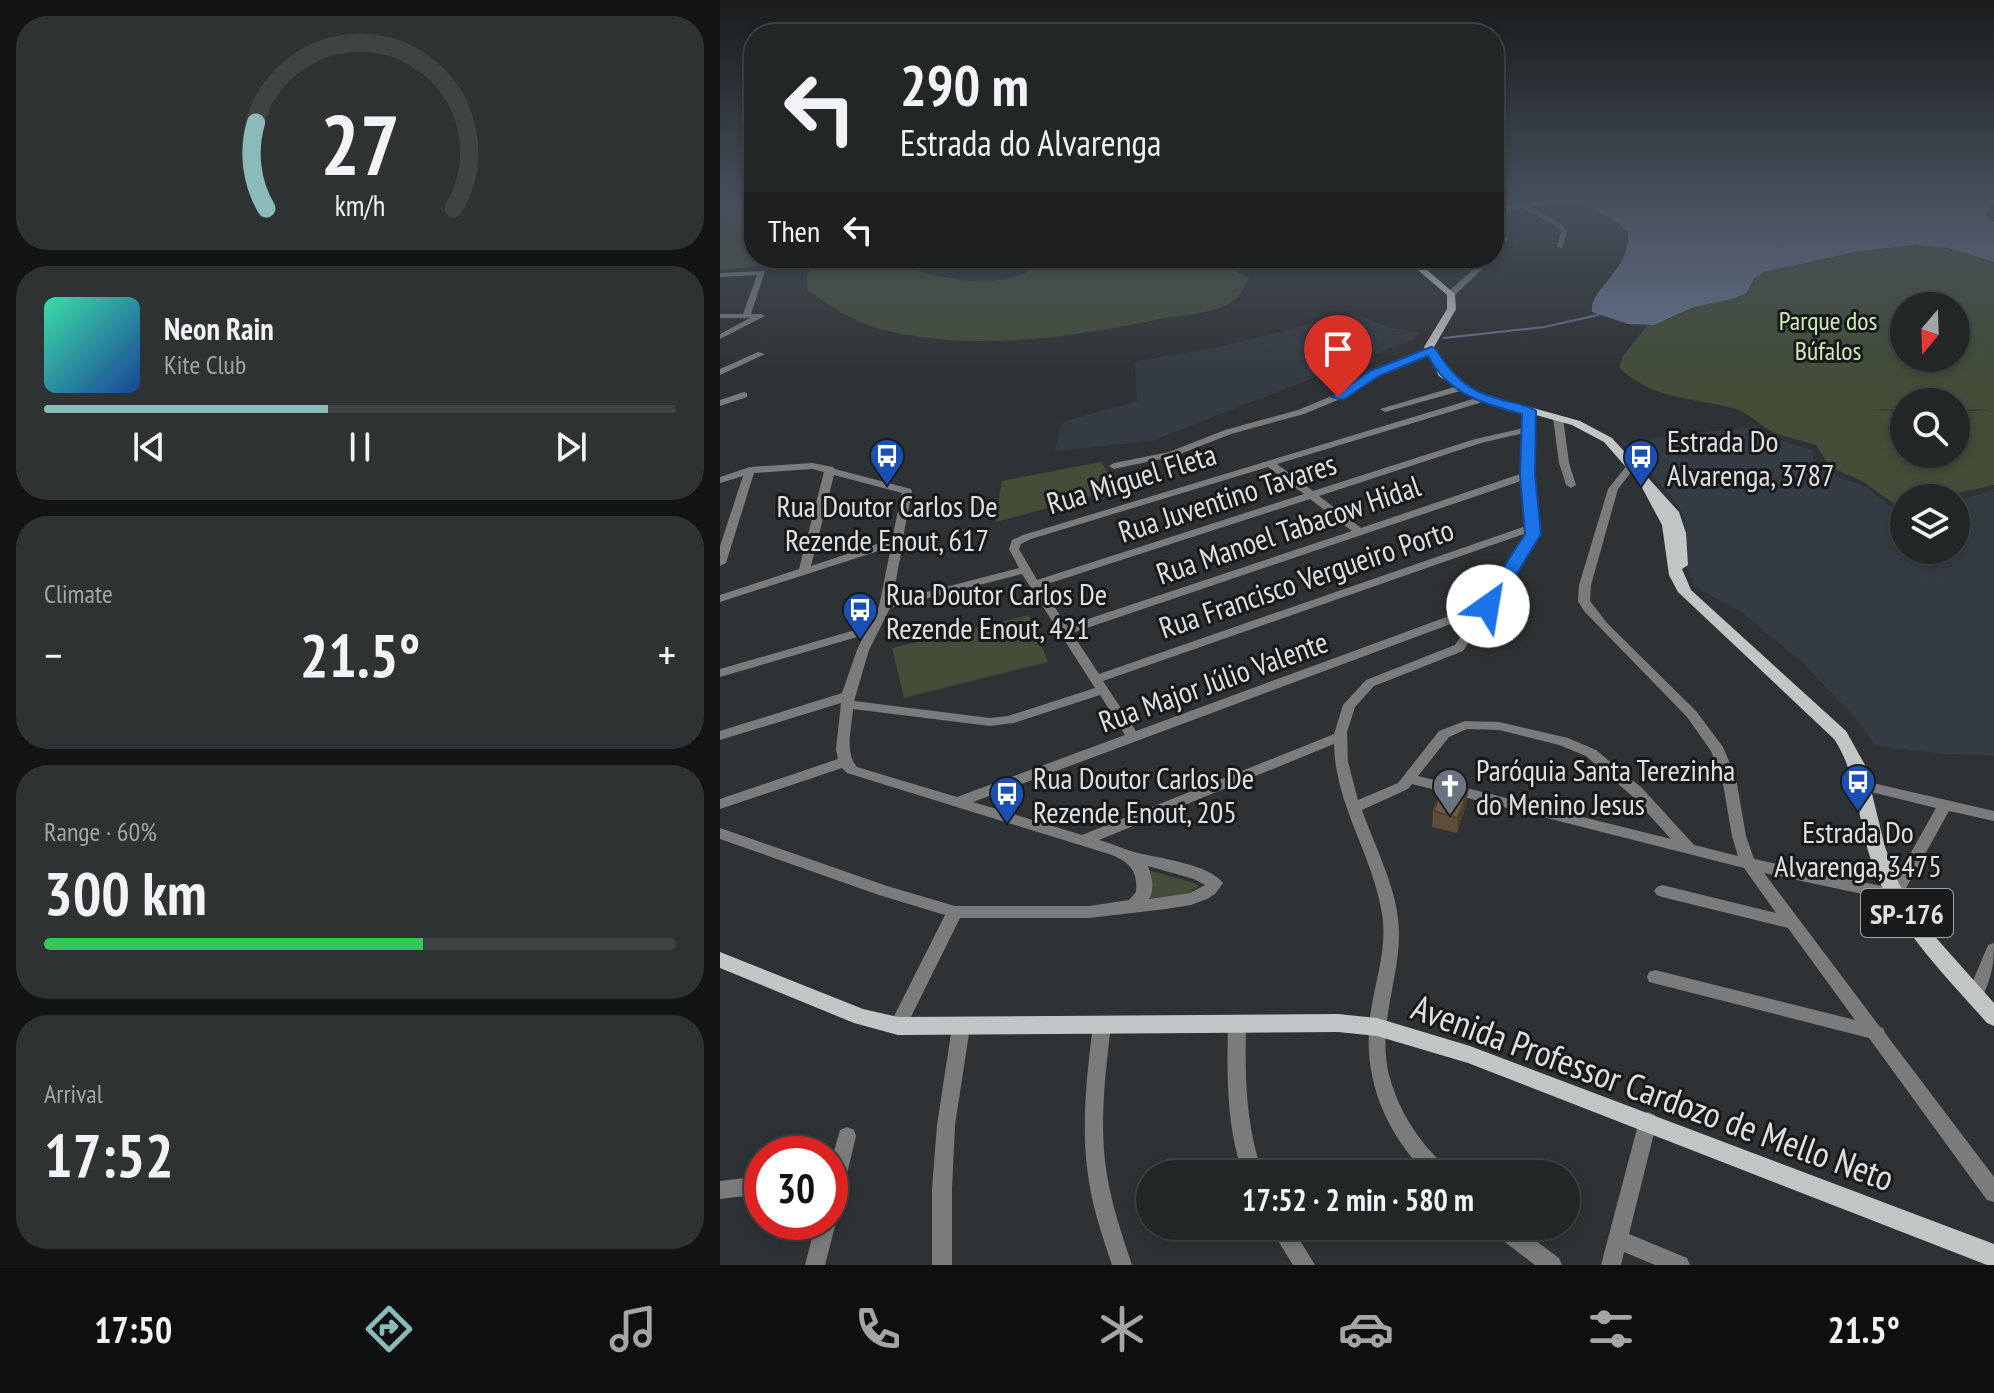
<!DOCTYPE html>
<html lang="en">
<head>
<meta charset="utf-8">
<style>
  :root { --surface:#232627; --page:#2f3233; --text:#f1f3f6; --muted:#a3a5a7; --line:#404344; --accent:#8bbbb9 }
  body { margin:0; font-family:"PT Sans Narrow",sans-serif; background:var(--page); color:var(--text); height:100vh; display:flex; flex-direction:column; font-size:30px; white-space:nowrap }
  * { box-sizing:border-box; margin:0 }
  p { font-size:26px; color:var(--muted) }
  .icon { flex:none; width:44px; height:44px; fill:none; stroke:currentColor; stroke-width:2; stroke-linecap:round; stroke-linejoin:round }
  .map { position:relative; flex:1; overflow:hidden }
  .drawer { display:flex; flex-direction:column; gap:16px; padding:16px; background:#131515; width:720px }
  .drawer>* { flex:none }
  .guide { position:absolute; left:24px; top:24px; width:760px; height:244px; border-radius:32px; box-shadow:0 4px 12px #0003,0 0 0 2px var(--line); background:#232627; color:var(--text); overflow:hidden }
  .needle { width:52px; rotate:199deg }
  .tools { position:absolute; left:1170px; top:292px; display:grid; gap:16px }
  .tools a { display:grid; place-items:center; width:80px; height:80px; border-radius:50%; background:var(--surface); box-shadow:0 4px 12px #0003,0 0 0 2px var(--line); font-size:40px }
  .speed { position:absolute; left:24px; top:1136px; display:flex; gap:16px; font-size:40px; font-weight:700; text-align:center }
  .speed>* { display:grid; place-content:center; width:104px; height:104px; border-radius:50%; background:var(--surface); box-shadow:0 4px 12px #0003,0 0 0 2px var(--line); line-height:1 }
  .speed .limit { border:12px solid #d22; background:#fff; color:#111 }
  .pin { position:absolute; display:grid; place-items:center; width:68px; height:68px; color:#fff; margin:-82px -34px; border-radius:50% 50% 50% 0; rotate:-45deg; box-shadow:0 0 8px #0007 }
  .pin .icon { rotate:45deg }
  .me { position:absolute; width:88px; margin:-44px; rotate:32deg; stroke-linejoin:round; filter:drop-shadow(0 0 6px #0008) }
  .turn { display:flex; align-items:center; gap:28px; height:168px; padding:0 24px; font-size:36px }
  .turn .icon { width:104px; height:104px; stroke-width:2.5 }
  .turn b { display:block; font-size:56px; line-height:68px }
  .then { display:flex; align-items:center; height:76px; padding:0 24px; background:#0003; gap:16px; font-size:30px }
  .big { font-size:60px; font-weight:700; line-height:1.1 }
  .drawer .widget { flex:1; display:flex; flex-direction:column; justify-content:center; gap:12px; min-width:0; padding:0 28px; border-radius:32px; background:var(--page) }
  .drawer .dial { align-items:center; gap:0 }
  .dial svg { height:208px; overflow:visible; fill:none; stroke:var(--line); stroke-width:7; stroke-linecap:round; text-anchor:middle }
  .dial text { fill:var(--text); stroke:none }
  .song { display:flex; align-items:center; gap:24px }
  .cover { width:96px; height:96px; border-radius:12px; background:linear-gradient(135deg,hsl(160 70% 55%),hsl(220 70% 35%)) }
  .played { height:8px; border-radius:4px; background:linear-gradient(90deg,var(--accent) 45%,var(--line) 45%) }
  .keys { display:flex; justify-content:space-around; direction:ltr }
  .heat { display:flex; justify-content:space-between; align-items:center; font-size:44px; direction:ltr }
  .charge { height:12px; border-radius:6px; background:linear-gradient(90deg,#34c759 60%,var(--line) 0) }
  .trip { position:absolute; left:416px; top:1160px; width:444px; height:80px; border-radius:40px; background:var(--surface); box-shadow:0 4px 12px #0003,0 0 0 2px var(--line); font-weight:700; line-height:80px; text-align:center }
  .tabs { display:flex; height:128px; justify-content:space-around; align-items:center; background:#0e0f10; color:var(--muted) }
  .tabs .icon { width:56px; height:56px }
  .tabs .on { color:var(--accent) }
  .tabs b { font-size:36px; color:var(--text) }
  main { display:flex; flex:1; min-height:0 }
  .map>svg:first-child { display:block }
  .built { fill:#343b42 }
  .green { fill:#434d38; fill-rule:evenodd }
  .water { fill:#66748e }
  .lines { fill:none; stroke-linecap:round; stroke-linejoin:round }
  .stream { stroke:#66748e; stroke-width:2 }
  .minor { fill:#7a7b7c; fill-rule:evenodd }
  .major { fill:#c2c5c6; fill-rule:evenodd }
  .wall { fill:#5d4d39 }
  .shaded-wall { fill:#4c3e2e }
  .building { fill:#6c5942; stroke:#4c3e2e; stroke-width:2 }
  .route { fill:#1a73e8; stroke:#114b97; stroke-width:2 }
  .labels { text-anchor:middle; dominant-baseline:central; stroke-width:6; stroke-linejoin:round; paint-order:stroke }
  .far-park-label { font-size:26px; fill:#d1ebb8; stroke:#18191a }
  .shield { fill:#18191a; stroke:#a3a4a5; stroke-width:2 }
  .shield-label { font-size:28px; font-weight:bold; fill:#dee0e1 }
  .poi-label { font-size:30px; fill:#dee0e1; stroke:#18191a; text-anchor:start }
  .street-label { font-size:30px; fill:#dee0e1; stroke:#18191a }
  .near-street-label { font-size:36px; fill:#dee0e1; stroke:#18191a }
</style>
</head>
<body>
<main>
<section class="drawer">
<div class="widget dial"><svg viewBox="0 0 100 80">
<path d="M14 69A42 42 0 1 1 86 69"/>
<path d="M14 69A42 42 0 0 1 10 36" stroke="#8bbbb9"/>
<text x="50" y="56" font-size="32" font-weight="700">27</text>
<text x="50" y="72" font-size="11">km/h</text>
</svg></div>
<div class="widget">
<div class="song"><i class="cover"></i><div><b>Neon Rain</b><p>Kite Club</p></div></div>
<div class="played"></div>
<div class="keys"><svg class="icon" aria-label="previous" viewBox="0 0 24 24"><path d="M18 5L8 12l10 7zM5 5v14"/></svg><svg class="icon" aria-label="pause" viewBox="0 0 24 24"><path d="M8 5v14M16 5v14"/></svg><svg class="icon" aria-label="next" viewBox="0 0 24 24"><path d="M6 5l10 7-10 7zM19 5v14"/></svg></div>
</div>
<div class="widget"><p>Climate</p>
<div class="heat"><a>−</a><b class="big">21.5°</b><a>+</a></div>
</div>
<div class="widget"><p>Range · 60%</p><b class="big">300 km</b><div class="charge"></div></div>
<div class="widget"><p>Arrival</p><b class="big">17:52</b></div>
</section>
<div class="map">
<svg width="1274" height="1265" viewBox="0 0 1274 1265">
  <rect width="100%" height="100%" fill="#2f3234"/>
  <g class="built">
    <path d="M633 313 671 328 700 332 693 339 432 441 335 451 342 422 417 401 415 362 498 347Z"/>
    <path d="M1037 426 1047 436 1093 450V464L1121 478 1145 486 1184 517V550H1236V502L1274 489V756L1222 754 1155 746 1138 721 1080 660 1021 612 974 586 967 566 965 519 955 501 902 442Z"/>
  </g>
  <g class="green">
    <path d="M0 201H34V258H74L67 263 0 270Z"/>
    <path d="M1215 245 1274 262V485L1215 498H1184V511L1142 481 1110 467 1096 445C1082 440 1066 438 1053 432 1040 426 1029 413 1016 409 976 398 928 399 899 367L903 356 927 326 952 318 974 307 1012 299 1044 272 1165 247ZM1184 306H1236V358H1184ZM1184 402H1236V409L1269 410 1236 412V454H1184V411L1150 410 1184 409Z"/>
    <path d="M107 258C124 258 142 256 158 258 170 259 182 266 194 270 234 282 295 291 326 258H511L507 268 529 277C524 288 518 299 507 305 485 315 458 315 435 320 348 338 256 351 168 331 137 324 113 308 87 290 84 271 91 265 107 258Z"/>
    <path d="M381 462 399 489 275 522 282 481Z"/>
    <path d="M309 615 328 662 184 698 172 648Z"/>
    <path d="M428 870 474 883 479 886 469 893 427 899 433 889Z"/>
  </g>
  <path class="water" d="M856 201H1274L1265 214 1274 222V262L1228 248 1196 245 1141 251 1044 272 1034 279 1026 293 1012 299 974 307 934 325 908 324 872 312C869 288 911 271 908 232L891 218Z"/>
  <g class="lines">
    <path class="stream" d="M724 338 824 327 878 315"/>
    <g class="minor">
      <path d="M790 201H798L804 204 828 202V204L810 207 843 225 847 232 842 248 837 247 841 232 838 227 802 208 774 212V208L796 205Z"/>
      <path d="M774 222 788 239 774 256V249L782 239 774 229Z"/>
      <path d="M766 258H774L734 296H728V292Z"/>
      <path d="M45 271 31 314H41L45 316 0 339V334L30 318H0V314H23L37 275 0 277V273Z"/>
      <path d="M708 348 715 350 663 373 630 395 584 414 511 434 455 456 394 469 389 466 394 463 449 452 505 430 578 410 624 391 657 369Z"/>
      <path d="M38 352 45 354 0 375V369Z"/>
      <path d="M741 385 744 386V390L665 412 660 409Z"/>
      <path d="M24 392 27 393V397L0 406V400Z"/>
      <path d="M763 396 767 399 766 401 557 464 593 491 755 439 804 428V411L809 408 814 411 813 475 819 527 814 542 743 651 654 686 635 707 627 732 628 762 638 800 678 783 719 731 745 721 779 722 848 738 876 750 922 788 974 845 1018 856 1012 836 1002 778 991 751 967 717 864 611 858 601 859 585 888 489 908 464H914L916 466 898 489 871 585 870 601 887 623 976 711 1003 747 1016 778 1026 836 1034 859 1171 888 1216 808 1139 789 1137 786 1139 783 1144 781 1274 811V821L1229 811 1180 899 1175 901 1044 873 1160 1027 1163 1028 1165 1033 1274 1177V1202L1267 1200 1149 1038 929 982 927 977 929 972 935 970 1135 1020 1068 928 942 897 937 895 934 891 937 887 942 885 1056 913 1024 868 692 784 688 789 642 810C656 850 679 891 679 934 679 981 657 1026 669 1075 676 1101 688 1124 705 1145 713 1155 724 1163 729 1174H706C659 1124 639 1067 653 999 658 972 667 943 662 914 653 855 615 805 614 744L379 840C391 843 403 849 414 852 438 858 489 864 503 883L495 894 487 899 471 905 446 909 369 918H240L184 1031 178 1033 172 1031 169 1026 225 915 159 895 0 839V828L167 886 235 906H369L409 900 416 892C418 871 410 863 392 855L127 773 122 768 0 809V799L118 759 116 749 121 703 0 740V731L122 693 137 650 144 635 0 677V669L149 626 159 606 171 547 0 602V595L79 569 104 472 92 469 34 473 6 563 0 566V546L23 476 0 483V477L30 467 92 463 113 467 115 469 191 489 192 491 183 538 185 540 183 543 172 601 299 568 289 549 292 540 303 535ZM804 433 803 473 641 528 599 496 761 443ZM548 467 584 494 317 580 299 549 301 544 311 539ZM114 475 182 493 172 539 91 566ZM804 480 809 525 379 674 352 633ZM590 499 632 531 347 626 321 586ZM807 533 804 542 762 604 416 731 383 681ZM302 574 375 688 288 716 270 718 134 701 149 650 170 608ZM755 615 735 645 646 680 623 705 614 734 362 835 253 802ZM380 695 405 735 237 797 137 767C124 752 132 727 133 709L270 726 294 723ZM747 729 779 730 839 745 866 756 912 796 951 839 698 776 729 737ZM428 866 474 879 485 885 470 893 429 899C435 889 432 877 428 866Z"/>
      <path d="M838 415 843 418 849 463 856 485 851 488 846 485 839 463 833 418Z"/>
      <path d="M1274 943C1274 967 1271 979 1261 1000L1255 1002 1249 1000 1247 995 1266 950 1268 945Z"/>
      <path d="M517 1016 523 1018 526 1023C525 1075 525 1124 543 1174H523C506 1124 507 1075 508 1023L511 1018Z"/>
      <path d="M382 1018 388 1020 391 1025C385 1075 379 1125 387 1175 392 1206 402 1235 412 1265H392C382 1235 372 1206 368 1175 361 1125 367 1074 373 1025L376 1020Z"/>
      <path d="M241 1020 247 1022 250 1027 235 1125 232 1189V1265H212V1189L217 1125 232 1027 235 1022Z"/>
      <path d="M928 1112 935 1115 937 1121 909 1234 967 1258 970 1265H935L904 1252 901 1265H881L919 1121 921 1115Z"/>
      <path d="M127 1127 134 1130 136 1136 120 1203 117 1210 110 1213V1165L120 1130Z"/>
      <path d="M42 1176V1194L0 1199V1181Z"/>
      <path d="M110 1214 113 1215 116 1222 105 1265H85L96 1222H110Z"/>
      <path d="M549 1226H571L595 1265H573Z"/>
      <path d="M770 1226H796L839 1258 842 1265H815L773 1233Z"/>
    </g>
    <g class="major">
      <path d="M684 258H693L735 294 736 309 714 347 727 372 759 393 860 421 892 438 959 512 966 533 968 565 962 569 971 590 1126 731 1145 765 1165 847 1179 884 1217 939 1274 1003V1026L1267 1023C1224 974 1174 925 1152 863 1137 821 1139 777 1114 739L958 592 949 575 942 525 919 482 884 442 852 425 751 397 719 376 704 347 727 309V295Z"/>
      <path d="M0 952 143 1009 178 1017 618 1014 657 1018 750 1046 1274 1244V1265H1267L748 1063 657 1036 618 1032 178 1035 134 1023 0 968Z"/>
    </g>
  </g>
  <path class="wall" d="M746 806 737 833 712 827 713 811Z"/>
  <path class="shaded-wall" d="M748 790 746 806 737 833 738 818Z"/>
  <path class="building" d="M725 785 748 790 738 818 713 811Z"/>
  <linearGradient id="sky" x2="0" y2="1"><stop stop-color="#1a1c1d"/><stop offset="0.53" stop-color="#474f5c"/><stop offset="1" stop-color="#474f5c" stop-opacity="0"/></linearGradient>
  <rect width="1274" height="378" fill="url(#sky)"/>
  <path class="route" d="M711 347 715 348C733 376 746 390 779 399 791 403 807 404 816 411L815 475 821 534 777 606 768 611 759 606 805 534 800 475 802 414C763 404 728 394 708 356L659 376 623 400 612 397 650 371Z"/>
  <defs>
    <symbol id="bus-pin" viewBox="-11 -11 22 30"><path d="M0 17L-7.5 6A9.5 9.5 0 1 1 7.5 6Z" fill="#1a4fb4" stroke="#18191a"/><path d="M-5-6H5V4H4V6H2V4H-2V6H-4V4H-5ZM-3.5-4V0h7V-4ZM-3.5 1.2v1.5H-2V1.2ZM2 1.2v1.5H3.5V1.2Z" fill="#fff"/></symbol>
    <symbol id="church-pin" viewBox="-11 -11 22 30"><path d="M0 17L-7.5 6A9.5 9.5 0 1 1 7.5 6Z" fill="#6b7280" stroke="#18191a"/><path d="M-1.2-6h2.4v3.5h3.3v2.4h-3.3V6h-2.4V-.1h-3.3v-2.4h3.3Z" fill="#fff"/></symbol>
  </defs>
  <g fill-rule="evenodd">
    <use href="#bus-pin" x="147" y="436" width="40" height="54"/>
    <use href="#bus-pin" x="901" y="437" width="40" height="54"/>
    <use href="#bus-pin" x="120" y="590" width="40" height="54"/>
    <use href="#bus-pin" x="1118" y="762" width="40" height="54"/>
    <use href="#church-pin" x="710" y="766" width="40" height="54"/>
    <use href="#bus-pin" x="267" y="774" width="40" height="54"/>
  </g>
  <g class="labels">
    <g class="far-park-label">
      <text x="1108" y="320">Parque dos<tspan x="1108" dy="30">Búfalos</tspan></text>
    </g>
    <rect class="shield" x="1141" y="889" width="92" height="48" rx="6"/>
    <g class="shield-label">
      <text x="1187" y="913">SP-176</text>
    </g>
    <g class="poi-label">
      <text x="947" y="440">Estrada Do<tspan x="947" dy="34">Alvarenga, 3787</tspan></text>
      <text x="167" y="505" text-anchor="middle">Rua Doutor Carlos De<tspan x="167" dy="34">Rezende Enout, 617</tspan></text>
      <text x="166" y="593">Rua Doutor Carlos De<tspan x="166" dy="34">Rezende Enout, 421</tspan></text>
      <text x="756" y="769">Paróquia Santa Terezinha<tspan x="756" dy="34">do Menino Jesus</tspan></text>
      <text x="313" y="777">Rua Doutor Carlos De<tspan x="313" dy="34">Rezende Enout, 205</tspan></text>
      <text x="1138" y="831" text-anchor="middle">Estrada Do<tspan x="1138" dy="34">Alvarenga, 3475</tspan></text>
    </g>
    <g class="street-label">
      <text transform="translate(411 478) rotate(-17)">Rua Miguel Fleta</text>
      <text transform="translate(507 497) rotate(-18)">Rua Juventino Tavares</text>
      <text transform="translate(568 529) rotate(-19)">Rua Manoel Tabacow Hidal</text>
      <text transform="translate(586 578) rotate(-19)">Rua Francisco Vergueiro Porto</text>
      <text transform="translate(493 681) rotate(-20)">Rua Major Júlio Valente</text>
    </g>
    <g class="near-street-label">
      <text transform="translate(933 1092) rotate(20)">Avenida Professor Cardozo de Mello Neto</text>
    </g>
  </g>
</svg>
<div class="tools">
<a><svg class="needle" viewBox="-14 -14 28 28"><path d="M0-13l5 13h-10z" fill="#e53935"/><path d="M0 13l5-13h-10z" fill="#a3a5a7"/></svg></a>
<a><svg class="icon" aria-label="search" viewBox="0 0 24 24"><circle cx="10" cy="10" r="6"/><path d="M15 15l6 6"/></svg></a>
<a><svg class="icon" aria-label="layers" viewBox="0 0 24 24"><path d="M12 4l9 5-9 5-9-5zM3 14l9 5 9-5"/></svg></a>
</div>
<div class="speed"><div class="limit">30</div></div>
<div class="pin" style="left:618px;top:397px;background:#d93025"><svg class="icon" aria-label="arrive" viewBox="0 0 24 24"><path d="M6 21V4h12l-3 4 3 4H6"/></svg></div>
<svg class="me" style="left:768px;top:606px" viewBox="-20 -20 40 40"><circle r="19" fill="#fff"/><path d="M0-13L10 11 0 6-10 11z" fill="#1a73e8"/></svg>
<div class="trip">17:52 · 2 min · 580 m</div>
<div class="guide">
<div class="turn"><svg class="icon" aria-label="left" viewBox="0 0 24 24"><path d="M17 20v-9H6M10 6l-5 5 5 5"/></svg><div><b>290 m</b>Estrada do Alvarenga</div></div>
<div class="then">Then<svg class="icon" aria-label="left" viewBox="0 0 24 24"><path d="M17 20v-9H6M10 6l-5 5 5 5"/></svg></div>
</div>
</div>
</main>
<nav class="tabs">
<b>17:50</b>
<svg class="icon on" aria-label="directions" viewBox="0 0 24 24"><path d="M12 3l9 9-9 9-9-9zM9 14v-3h6M13 9l2 2-2 2"/></svg>
<svg class="icon" aria-label="music" viewBox="0 0 24 24"><path d="M9 18V5l10-2v13"/><circle cx="6" cy="18" r="3"/><circle cx="16" cy="16" r="3"/></svg>
<svg class="icon" aria-label="phone" viewBox="0 0 24 24"><path d="M5 4h4l2 5-3 2q2 4 5 5l2-3 5 2v4C11 20 4 13 5 4z"/></svg>
<svg class="icon" aria-label="climate" viewBox="0 0 24 24"><path d="M12 3v18M4 7l16 10M4 17L20 7"/></svg>
<svg class="icon" aria-label="car" viewBox="0 0 24 24"><path d="M5 17H2v-5l4-1 3-4h7l3 4 3 1v5h-3M9 17h6M6 11h13"/><circle cx="7" cy="17" r="2"/><circle cx="17" cy="17" r="2"/></svg>
<svg class="icon" aria-label="filters" viewBox="0 0 24 24"><path d="M4 7h16M4 17h16"/><circle cx="9" cy="7" r="2"/><circle cx="15" cy="17" r="2"/></svg>
<b>21.5°</b>
</nav>
</body>
</html>
